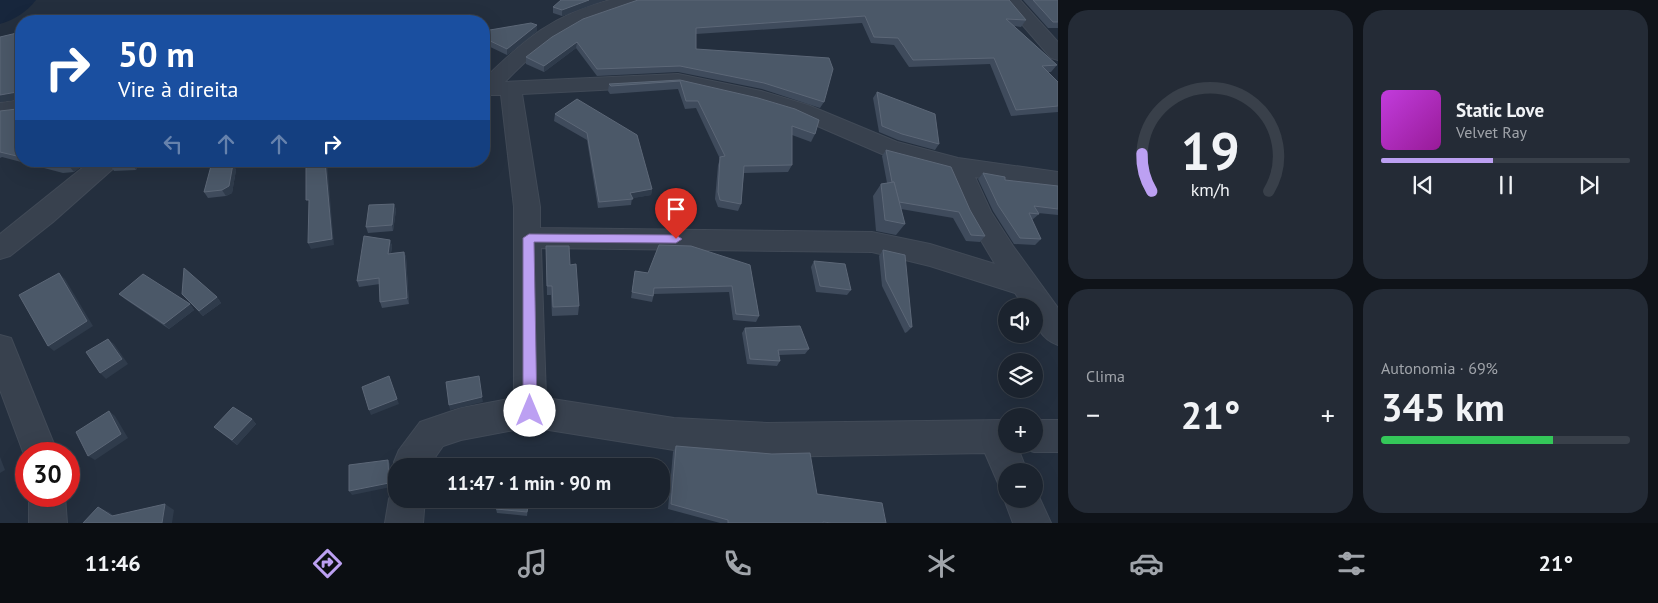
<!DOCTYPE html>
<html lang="pt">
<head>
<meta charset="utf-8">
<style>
  :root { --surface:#1b232e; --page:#242b36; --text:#f1f3f6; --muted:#a0a4aa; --line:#39404a; --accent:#bca0f2 }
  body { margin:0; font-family:"PT Sans",sans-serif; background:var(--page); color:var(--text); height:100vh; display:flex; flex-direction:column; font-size:19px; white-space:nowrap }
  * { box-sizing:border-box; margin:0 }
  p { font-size:16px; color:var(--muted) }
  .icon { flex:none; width:28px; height:28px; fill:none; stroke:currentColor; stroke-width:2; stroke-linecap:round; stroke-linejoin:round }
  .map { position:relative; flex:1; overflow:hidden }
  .drawer { display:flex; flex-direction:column; gap:10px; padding:10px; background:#0f1319; width:600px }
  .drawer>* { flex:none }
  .guide { position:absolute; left:15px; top:15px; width:475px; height:152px; border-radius:20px; box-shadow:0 5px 20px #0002,0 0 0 1px var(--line); background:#1a4fa0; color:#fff; overflow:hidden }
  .tools { position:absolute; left:998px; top:298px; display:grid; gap:10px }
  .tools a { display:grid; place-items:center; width:45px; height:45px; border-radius:50%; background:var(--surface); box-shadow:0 5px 20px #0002,0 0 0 1px var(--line); font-size:25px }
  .speed { position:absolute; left:15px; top:442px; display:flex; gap:10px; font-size:25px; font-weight:700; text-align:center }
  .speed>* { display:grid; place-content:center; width:65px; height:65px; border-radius:50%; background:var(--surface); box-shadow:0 5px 20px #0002,0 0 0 1px var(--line); line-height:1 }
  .speed .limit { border:8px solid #d22; background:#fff; color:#111 }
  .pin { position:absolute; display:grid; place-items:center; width:42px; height:42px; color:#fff; margin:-51px -21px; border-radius:50% 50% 50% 0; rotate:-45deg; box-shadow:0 0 5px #0007 }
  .pin .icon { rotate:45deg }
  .me { position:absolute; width:55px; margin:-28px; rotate:0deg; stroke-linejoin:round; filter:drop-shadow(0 0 4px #0008) }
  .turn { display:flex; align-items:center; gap:18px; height:105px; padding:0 20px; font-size:22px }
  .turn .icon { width:65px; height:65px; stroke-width:2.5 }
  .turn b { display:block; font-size:35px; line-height:42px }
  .lanes { display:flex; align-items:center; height:48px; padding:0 20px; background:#0003; justify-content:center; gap:25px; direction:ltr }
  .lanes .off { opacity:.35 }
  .big { font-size:38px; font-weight:700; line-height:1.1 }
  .drawer .card { flex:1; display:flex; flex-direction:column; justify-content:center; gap:8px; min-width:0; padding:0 18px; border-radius:20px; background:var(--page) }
  .drawer .dial { align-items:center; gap:0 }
  .dial svg { height:130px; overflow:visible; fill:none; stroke:var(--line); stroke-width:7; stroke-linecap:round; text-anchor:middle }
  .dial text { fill:var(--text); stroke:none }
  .song { display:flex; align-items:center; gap:15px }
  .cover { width:60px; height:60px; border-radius:8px; background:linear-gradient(135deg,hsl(290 70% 55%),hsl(300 70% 35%)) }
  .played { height:5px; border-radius:2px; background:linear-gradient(90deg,var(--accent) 45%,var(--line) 45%) }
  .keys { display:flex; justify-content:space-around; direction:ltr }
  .heat { display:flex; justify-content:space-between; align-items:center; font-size:28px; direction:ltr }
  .charge { height:8px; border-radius:4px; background:linear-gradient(90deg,#34c759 69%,var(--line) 0) }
  .drawer .tiles { flex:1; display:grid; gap:10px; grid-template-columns:repeat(2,1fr) }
  .trip { position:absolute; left:388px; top:458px; width:282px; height:50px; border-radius:20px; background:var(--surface); box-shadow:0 5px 20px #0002,0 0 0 1px var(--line); font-weight:700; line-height:50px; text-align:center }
  .menu { display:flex; height:80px; justify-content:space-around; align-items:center; background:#0b0e12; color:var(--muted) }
  .menu .icon { width:35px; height:35px }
  .menu .current { color:var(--accent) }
  .menu b { font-size:22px; color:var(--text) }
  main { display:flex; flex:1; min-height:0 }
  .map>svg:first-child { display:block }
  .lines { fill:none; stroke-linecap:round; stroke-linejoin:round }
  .river { fill:#17263c; fill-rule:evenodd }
  .street-casing { stroke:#414a57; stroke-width:2 }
  .street { fill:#38414e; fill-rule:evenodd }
  .wall { fill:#3f4b5c }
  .shaded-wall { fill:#2f3b4b }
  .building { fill:#4b5868; stroke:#5c6777 }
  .route { fill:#bca0f2; stroke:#7a689d }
</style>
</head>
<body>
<main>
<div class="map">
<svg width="1058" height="523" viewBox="0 0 1058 523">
  <rect width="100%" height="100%" fill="#242f3e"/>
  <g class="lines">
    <path class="river" d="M0 0H36C27 12 14 20 0 24Z"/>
    <defs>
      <g id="street">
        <path d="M610 0H641L638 4C579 19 548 37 505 82L678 74 761 91 808 105 897 142 958 158 1058 172V190L975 177 991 212 1013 246 1058 308V345C1041 339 1034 324 1034 306H1024L1015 293 930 266 872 252 541 248 546 398 674 418 767 423 1006 420V444H1020L1018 448 1027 471H1006V487L998 483 985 453 767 457 674 450 530 427 461 440 443 446 429 466H396V473L394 462 399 450 420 422 461 408 514 398V207L501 95H484V79C525 39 553 15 610 0ZM678 86 756 104 792 115 882 154 948 172 966 215 995 264 930 244 872 232 540 228V207L522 94Z"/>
        <path d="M1001 0H1020L1058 42V60L1051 58Z"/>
        <path d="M21 100V114L0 117V103Z"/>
        <path d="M91 161H119L115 167 53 222 10 256 0 259V234Z"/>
        <path d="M0 335 11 338 58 454H26V460L0 390Z"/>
        <path d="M1034 420H1058V452H1034L1022 448 1020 444H1034Z"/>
        <path d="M396 485V499H425L423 523H385L389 499Z"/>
        <path d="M1034 486 1051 523H1013L1004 499 1006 493V499H1034Z"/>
        <path d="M29 496H65L67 523H29Z"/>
      </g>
    </defs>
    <use href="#street" class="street-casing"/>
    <use href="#street" class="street"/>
  </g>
  <g class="wall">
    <path d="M605 0 562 16 553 13V7Z"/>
    <path d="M638 0 1026 20 1021 27 1014 26 1057 65 1051 72H1048L1058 82V112L1011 116 990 64 909 67 894 45 871 43 862 23 696 34V49L824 102 820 108 762 89 678 72 597 76 576 48 544 72 526 64V57Z"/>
    <path d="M1023 0H1058V28H1048Z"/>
    <path d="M537 25V31L507 55 484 44V31Z"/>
    <path d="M21 32V161H88L74 172 63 173 2 157 0 158V111L17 109V99L0 102V37Z"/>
    <path d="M680 80 815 134 811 142 792 135V165L788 172 744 173 741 204 738 211 718 207 715 199 718 165 720 159 696 108 685 109 678 89 610 94 608 91 609 84Z"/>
    <path d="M877 92 939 144 935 150 898 140 879 132 873 98Z"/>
    <path d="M577 99 652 189 651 195 632 198 631 205 598 208 587 140 554 121 555 114Z"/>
    <path d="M886 150 970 210 985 236 980 242 966 241 953 218 901 209 905 224 896 235 876 231 873 196 881 184 887 183 882 156Z"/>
    <path d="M141 161 136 170 114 171 109 164Z"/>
    <path d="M233 164 236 170 232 193 226 196 208 198 204 192Z"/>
    <path d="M983 173 1005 180 1058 186V215L1038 213 1039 214 1032 220 1041 239 1035 245 1014 244 993 211 978 179Z"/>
    <path d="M394 204 396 210 393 231 368 233 366 227Z"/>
    <path d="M390 240 392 246 391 253 404 252 406 257 409 304 382 308 380 302V284L359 287 357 281Z"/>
    <path d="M546 246 570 265 579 306 578 315 552 316 551 295H547Z"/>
    <path d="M883 250 912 327 907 332 905 333 882 286 879 256Z"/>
    <path d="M814 261 851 290 847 295 816 292 811 267Z"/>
    <path d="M750 265 759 316 756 322 733 320 729 292 654 294 652 302 631 298 635 271 648 273Z"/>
    <path d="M119 294 190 304 194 310 169 329 125 299Z"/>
    <path d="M182 294 217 297 221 303 203 316Z"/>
    <path d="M745 328 809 349 805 354 779 355 780 361 777 366 747 364 742 333Z"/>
    <path d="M252 419 256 424 237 445 219 431 214 427Z"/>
    <path d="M676 446 817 494 886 523H720L668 509 673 452Z"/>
    <path d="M529 499 527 516 497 513 496 509Z"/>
  </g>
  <g class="shaded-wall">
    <path d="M589 0H605L562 16V10Z"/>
    <path d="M537 25V31L507 55V49Z"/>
    <path d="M577 42 576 48 544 72V66Z"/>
    <path d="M17 92 21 99 0 102V95Z"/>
    <path d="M75 161H88L74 172 69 166Z"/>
    <path d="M133 161H141L136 170 132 163Z"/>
    <path d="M325 161H327L334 245 311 249 308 243Z"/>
    <path d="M233 164 236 170 232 193 226 196 222 190Z"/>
    <path d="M652 189 651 195 629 199 630 193Z"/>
    <path d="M394 204 396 210 393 231 392 225Z"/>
    <path d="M390 240 392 246 390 260 388 254Z"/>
    <path d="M404 252 406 257 409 304 407 298Z"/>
    <path d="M59 273 65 279 93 326 54 351 48 346Z"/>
    <path d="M217 297 221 303 203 316 199 311Z"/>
    <path d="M190 304 194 310 169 329 164 324Z"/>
    <path d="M108 339 114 344 128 364 106 379 100 373Z"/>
    <path d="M389 376 399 404 371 415 369 410Z"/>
    <path d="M482 397 483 402 450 410 449 405Z"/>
    <path d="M109 411 115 416 128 438 95 460 88 456Z"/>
    <path d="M252 419 256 424 237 445 232 440Z"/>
    <path d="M0 457 5 470 0 473Z"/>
    <path d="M388 460 390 464 391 487 352 495 349 491Z"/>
    <path d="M165 504 174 510 172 523H162Z"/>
    <path d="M98 507 109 512 122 522 112 516Z"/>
  </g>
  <g class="building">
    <path d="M561 0H589L562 10 553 7Z"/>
    <path d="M638 0H1009L1026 20 1006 19 1057 65 1042 66 1058 82V106L1016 110 994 58 913 60 898 38 874 37 865 16 696 28V49L829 58 833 69 824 102 764 83 680 66 597 69 577 42 544 66 526 57 552 37 583 19Z"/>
    <path d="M1033 0H1058V22H1053Z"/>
    <path d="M531 23 537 25 507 49 484 38V31Z"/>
    <path d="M21 32V157L0 152V111L17 109V92L0 95V37Z"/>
    <path d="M680 80 758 98 795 109 819 120 815 134 792 126V165L744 166 741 204 720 200 718 192 720 157 725 156 698 101H686L680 81 611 86 609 84Z"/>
    <path d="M877 92 935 114 939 144 902 134 882 126Z"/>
    <path d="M577 99 637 135 652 189 630 193 633 199 599 202 587 133 555 114Z"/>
    <path d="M886 150 951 167 970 210 985 236 971 235 959 212 899 202 894 182H892Z"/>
    <path d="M36 161H75L69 166 58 167Z"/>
    <path d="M112 161H133L132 163 109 164Z"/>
    <path d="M306 161H325L332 239 308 243 309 200H306Z"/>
    <path d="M233 164 229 186 222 190 204 192 211 166Z"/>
    <path d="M983 173 1005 177V180L1058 186V209L1034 206 1039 214 1029 213 1041 239 1020 238 998 205Z"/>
    <path d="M894 182 905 224 885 220 881 184Z"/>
    <path d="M394 204 392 225 366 227 369 205Z"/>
    <path d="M364 236 390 240 388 254 404 252 407 298 380 302 379 278 357 281Z"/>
    <path d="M659 245 691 246 750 265 759 316 736 314 732 286 654 288 653 296 632 292 635 271 648 273Z"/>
    <path d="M546 246H569L570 265 576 264 579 306 553 307 552 286H547Z"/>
    <path d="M883 250 905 255 912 327H910L886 280Z"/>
    <path d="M814 261 845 264 851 290 820 286Z"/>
    <path d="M184 268 217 297 199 311 182 294Z"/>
    <path d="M59 273 87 321 48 346 19 295Z"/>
    <path d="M143 274 190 304 164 324 119 294Z"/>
    <path d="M800 326 809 349 778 350 780 361 750 359 745 328Z"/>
    <path d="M108 339 122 359 100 373 86 352Z"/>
    <path d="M389 376 397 399 369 410 362 387Z"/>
    <path d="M479 376 482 397 449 405 446 382Z"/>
    <path d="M233 407 252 419 232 440 214 427Z"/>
    <path d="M109 411 121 434 88 456 76 432Z"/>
    <path d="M676 446 772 454 810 453 817 494 882 503 886 523H832L823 522V523H728V520L671 504Z"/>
    <path d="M388 460 389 483 349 491V465Z"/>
    <path d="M498 499H529L527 512 496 509Z"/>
    <path d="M165 504 162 523H83L98 507 112 516Z"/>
  </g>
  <path class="route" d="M529 234 676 235 682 239 676 243 534 242 537 411 535 416 530 418 525 416 523 411V238Z"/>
</svg>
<div class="tools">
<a><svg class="icon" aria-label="sound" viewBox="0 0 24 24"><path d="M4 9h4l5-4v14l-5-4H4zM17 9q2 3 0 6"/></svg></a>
<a><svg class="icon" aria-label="layers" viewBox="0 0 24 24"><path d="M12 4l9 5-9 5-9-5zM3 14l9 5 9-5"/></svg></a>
<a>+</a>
<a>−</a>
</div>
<div class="speed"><div class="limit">30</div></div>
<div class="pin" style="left:676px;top:239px;background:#d93025"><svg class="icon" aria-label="arrive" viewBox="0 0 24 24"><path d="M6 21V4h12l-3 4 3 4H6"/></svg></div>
<svg class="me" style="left:530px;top:411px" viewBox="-20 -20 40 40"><circle r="19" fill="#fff"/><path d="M0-13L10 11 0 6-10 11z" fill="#bca0f2"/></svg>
<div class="trip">11:47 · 1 min · 90 m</div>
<div class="guide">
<div class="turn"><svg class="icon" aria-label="right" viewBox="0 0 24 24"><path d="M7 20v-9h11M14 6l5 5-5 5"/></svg><div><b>50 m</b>Vire à direita</div></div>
<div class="lanes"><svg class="icon off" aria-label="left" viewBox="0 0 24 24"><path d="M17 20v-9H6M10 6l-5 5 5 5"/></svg><svg class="icon off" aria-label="ahead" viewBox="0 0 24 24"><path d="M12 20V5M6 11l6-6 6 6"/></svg><svg class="icon off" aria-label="ahead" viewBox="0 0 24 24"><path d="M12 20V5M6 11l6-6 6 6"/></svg><svg class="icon" aria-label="right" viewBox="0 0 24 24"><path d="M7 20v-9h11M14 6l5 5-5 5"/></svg></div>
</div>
</div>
<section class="drawer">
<div class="tiles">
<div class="card dial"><svg viewBox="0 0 100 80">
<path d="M14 69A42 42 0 1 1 86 69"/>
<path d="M14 69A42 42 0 0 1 8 46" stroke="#bca0f2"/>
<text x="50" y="56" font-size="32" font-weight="700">19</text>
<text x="50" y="72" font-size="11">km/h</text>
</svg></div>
<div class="card">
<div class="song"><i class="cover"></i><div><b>Static Love</b><p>Velvet Ray</p></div></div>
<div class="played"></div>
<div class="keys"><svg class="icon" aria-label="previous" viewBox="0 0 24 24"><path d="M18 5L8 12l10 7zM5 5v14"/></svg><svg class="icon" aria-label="pause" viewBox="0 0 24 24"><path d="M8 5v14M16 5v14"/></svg><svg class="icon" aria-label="next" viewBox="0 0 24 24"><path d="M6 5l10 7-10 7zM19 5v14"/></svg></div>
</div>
<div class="card"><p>Clima</p>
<div class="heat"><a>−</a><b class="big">21°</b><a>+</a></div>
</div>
<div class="card"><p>Autonomia · 69%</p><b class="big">345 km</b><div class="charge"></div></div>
</div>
</section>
</main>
<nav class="menu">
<b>11:46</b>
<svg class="icon current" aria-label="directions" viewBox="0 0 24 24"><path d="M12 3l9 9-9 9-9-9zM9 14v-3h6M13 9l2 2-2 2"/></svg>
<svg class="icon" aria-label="music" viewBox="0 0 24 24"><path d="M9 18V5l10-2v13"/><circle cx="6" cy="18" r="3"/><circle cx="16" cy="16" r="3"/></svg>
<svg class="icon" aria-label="phone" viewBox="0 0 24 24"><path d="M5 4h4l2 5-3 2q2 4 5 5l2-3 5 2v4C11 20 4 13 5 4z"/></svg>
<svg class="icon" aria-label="climate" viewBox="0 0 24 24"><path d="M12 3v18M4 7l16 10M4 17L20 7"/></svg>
<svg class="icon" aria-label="car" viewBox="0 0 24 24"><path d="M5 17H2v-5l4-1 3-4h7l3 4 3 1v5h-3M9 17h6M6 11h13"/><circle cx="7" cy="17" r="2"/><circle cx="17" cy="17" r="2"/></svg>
<svg class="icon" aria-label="filters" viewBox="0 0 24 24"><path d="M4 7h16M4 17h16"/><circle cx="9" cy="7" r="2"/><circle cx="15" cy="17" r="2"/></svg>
<b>21°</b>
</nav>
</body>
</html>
